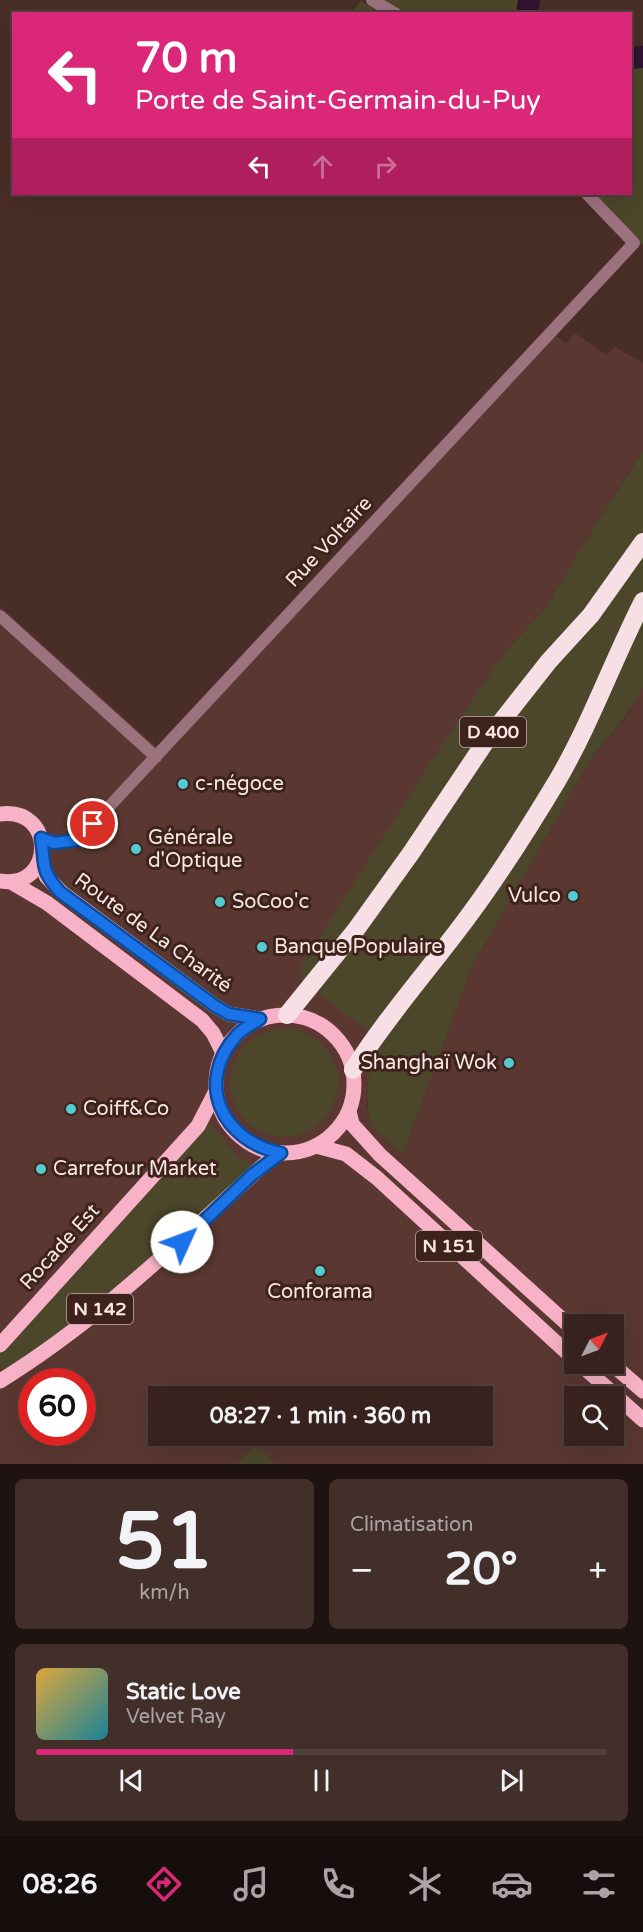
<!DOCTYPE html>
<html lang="fr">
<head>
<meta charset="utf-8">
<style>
  :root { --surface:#37221d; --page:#422f2a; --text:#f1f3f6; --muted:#aaa4a4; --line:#513f3b; --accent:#db2777 }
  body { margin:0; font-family:"Varela Round",sans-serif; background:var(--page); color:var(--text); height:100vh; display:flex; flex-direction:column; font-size:22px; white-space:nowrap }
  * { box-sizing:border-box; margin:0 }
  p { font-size:20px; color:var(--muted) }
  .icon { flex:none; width:33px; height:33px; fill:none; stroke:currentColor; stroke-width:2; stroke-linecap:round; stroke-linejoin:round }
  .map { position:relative; height:1464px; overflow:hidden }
  .details { display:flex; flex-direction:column; gap:15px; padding:15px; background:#1e1310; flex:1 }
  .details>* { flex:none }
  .top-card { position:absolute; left:12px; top:12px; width:620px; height:183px; border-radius:0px; box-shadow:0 6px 24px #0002,0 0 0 2px var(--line); background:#db2777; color:#fff; overflow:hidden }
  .needle { width:39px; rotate:48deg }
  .controls { position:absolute; left:564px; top:1314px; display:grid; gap:12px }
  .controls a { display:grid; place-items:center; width:60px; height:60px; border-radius:0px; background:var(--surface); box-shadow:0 6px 24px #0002,0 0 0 2px var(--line); font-size:30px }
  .speed { position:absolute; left:18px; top:1368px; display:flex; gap:12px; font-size:30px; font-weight:700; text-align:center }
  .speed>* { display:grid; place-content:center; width:78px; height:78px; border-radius:50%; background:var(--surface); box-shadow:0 6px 24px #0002,0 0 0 2px var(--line); line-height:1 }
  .speed .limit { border:9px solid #d22; background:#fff; color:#111 }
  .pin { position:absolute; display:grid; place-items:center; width:51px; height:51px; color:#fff; margin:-26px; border:3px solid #fff; border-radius:50%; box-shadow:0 2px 6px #0007 }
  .me { position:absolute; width:66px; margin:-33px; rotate:47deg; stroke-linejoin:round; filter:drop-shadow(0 0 4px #0008) }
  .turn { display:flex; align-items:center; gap:21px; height:126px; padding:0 24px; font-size:27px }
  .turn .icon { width:78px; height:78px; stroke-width:2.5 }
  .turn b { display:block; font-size:42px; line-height:51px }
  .lanes { display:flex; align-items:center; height:57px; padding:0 24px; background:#0003; justify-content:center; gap:30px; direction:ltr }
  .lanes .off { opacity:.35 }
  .big { font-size:45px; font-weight:700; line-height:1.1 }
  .details .tile { flex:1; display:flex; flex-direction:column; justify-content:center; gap:9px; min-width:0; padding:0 21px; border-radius:9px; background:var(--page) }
  .details .dial { align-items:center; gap:0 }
  .dial b { font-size:78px; line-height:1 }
  .song { display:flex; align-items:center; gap:18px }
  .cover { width:72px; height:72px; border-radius:9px; background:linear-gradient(135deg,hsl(40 70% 55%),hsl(190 70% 35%)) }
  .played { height:6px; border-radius:3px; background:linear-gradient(90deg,var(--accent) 45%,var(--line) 45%) }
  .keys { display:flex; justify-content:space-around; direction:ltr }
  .heat { display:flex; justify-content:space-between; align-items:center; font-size:33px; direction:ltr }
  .details .tiles { flex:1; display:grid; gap:15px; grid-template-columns:1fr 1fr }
  .tile:last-child { grid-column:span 2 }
  .trip { position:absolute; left:148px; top:1386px; width:345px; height:60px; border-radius:0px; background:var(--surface); box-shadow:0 6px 24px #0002,0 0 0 2px var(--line); font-weight:700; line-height:60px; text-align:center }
  .dock { display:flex; height:96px; justify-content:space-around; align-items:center; background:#160e0c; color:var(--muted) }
  .dock .icon { width:42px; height:42px }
  .dock .selected { color:var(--accent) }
  .dock b { font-size:27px; color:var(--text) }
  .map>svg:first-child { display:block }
  .built { fill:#5a3730; fill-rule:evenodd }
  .green { fill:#4c462a }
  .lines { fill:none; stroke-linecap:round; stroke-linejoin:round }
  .river { stroke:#301331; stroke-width:22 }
  .street { stroke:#9c727f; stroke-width:12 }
  .primary { stroke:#f8b2c8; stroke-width:15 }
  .highway { stroke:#f6e0e6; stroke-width:18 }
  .route-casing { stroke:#114b97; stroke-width:15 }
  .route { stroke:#1a73e8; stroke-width:10 }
  .poi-dot { fill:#52ccd0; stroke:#3e231d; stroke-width:2 }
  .labels { text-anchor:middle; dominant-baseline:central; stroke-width:6; stroke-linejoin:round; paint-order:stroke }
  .shield { fill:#3e231d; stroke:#c2aca8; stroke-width:1.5 }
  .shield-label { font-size:18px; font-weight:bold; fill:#fae7e3 }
  .street-label { font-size:20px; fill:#fae7e3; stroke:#3e231d }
  .poi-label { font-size:20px; fill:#fae7e3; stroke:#3e231d; text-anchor:start }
</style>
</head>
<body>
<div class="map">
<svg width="643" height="1464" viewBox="0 0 643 1464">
  <rect width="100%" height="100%" fill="#492d27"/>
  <path class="built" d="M551 332 566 343 575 333 606 355 615 347 643 363V451L577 554 547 607 509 647 311 987 375 1037 367 1105 371 1124 403 1154 472 967 591 758 625 718 643 688V1464H276L257 1444 235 1464H0V606L161 751ZM574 1324H614V1364H574ZM32 1382H82V1432H32ZM159 1396H483V1436H159ZM574 1396H614V1436H574Z"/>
  <g class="green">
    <path d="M372 0H529L527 14 396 13Z"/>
    <path d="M361 1 382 13H351Z"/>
    <path d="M643 57V244L634 243 587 194H630V58Z"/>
    <path d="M643 451V688L625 717 591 758 472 967 403 1154C393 1145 379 1136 372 1125 363 1109 371 1055 375 1037L303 982 300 967 449 734 509 647 547 607 577 554Z"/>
    <circle cx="284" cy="1083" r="54"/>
    <path d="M209 1123 237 1155 252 1166 121 1287 6 1373 0 1365V1351Z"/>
    <path d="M257 1444 276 1464H235Z"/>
  </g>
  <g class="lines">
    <g class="river">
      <path d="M527 14 529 0"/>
      <path d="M630 58 643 57"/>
    </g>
    <g class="street">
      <path d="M372 0 396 14"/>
      <path d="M0 616 156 757"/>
      <path d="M41 838 54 843 78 840 634 243 587 194"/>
    </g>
    <g class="primary">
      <path d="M0 814C56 806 55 890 0 881"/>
      <path d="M41 856 46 876 61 892 215 1006 229 1014 260 1019"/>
      <path d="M11 882 47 903 202 1020 213 1033 223 1053"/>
      <circle cx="285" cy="1084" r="69"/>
      <path d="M349 1111 352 1124 380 1155 574 1330"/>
      <path d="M316 1146 346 1154 377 1178 574 1359"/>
      <path d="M0 1345 198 1126 216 1091"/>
      <path d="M580 1364 643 1420"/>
      <path d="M612 1364 643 1391"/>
      <path d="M0 1381C99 1320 181 1239 267 1162L281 1153"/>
    </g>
    <g class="highway">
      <path d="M287 1015 355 931 411 853 486 741 549 661 591 615 643 542"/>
      <path d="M353 1070C388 1015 432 966 470 914 501 872 530 826 557 781 591 723 613 660 643 601"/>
    </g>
  </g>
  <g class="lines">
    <defs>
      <path id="route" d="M93 824 78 840 54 843 41 838C46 866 39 868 60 892L215 1006 229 1014 260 1019C253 1024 243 1028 237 1035 194 1083 222 1141 281 1153L252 1175 182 1242"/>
    </defs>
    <use href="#route" class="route-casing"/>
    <use href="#route" class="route"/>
  </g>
  <g class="poi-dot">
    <circle cx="183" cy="784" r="6"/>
    <circle cx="136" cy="849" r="6"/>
    <circle cx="573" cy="896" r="6"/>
    <circle cx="220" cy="902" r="6"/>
    <circle cx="262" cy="947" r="6"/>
    <circle cx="509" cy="1063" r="6"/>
    <circle cx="71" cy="1109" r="6"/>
    <circle cx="41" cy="1169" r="6"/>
    <circle cx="320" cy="1271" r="6"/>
  </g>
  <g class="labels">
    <g class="shield">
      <rect x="460" y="717" width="66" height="30" rx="4.5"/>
      <rect x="416" y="1231" width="66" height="30" rx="4.5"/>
      <rect x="67" y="1294" width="66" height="30" rx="4.5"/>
    </g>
    <g class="shield-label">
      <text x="493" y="732">D 400</text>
      <text x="449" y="1246">N 151</text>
      <text x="100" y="1309">N 142</text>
    </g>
    <g class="street-label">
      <text transform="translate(329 542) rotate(-47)">Rue Voltaire</text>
      <text transform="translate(153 933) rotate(36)">Route de La Charité</text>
      <text transform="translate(60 1247) rotate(-48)">Rocade Est</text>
    </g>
    <g class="poi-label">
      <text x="195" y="784">c-négoce</text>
      <text x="148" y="838">Générale<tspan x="148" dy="23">d'Optique</tspan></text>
      <text x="561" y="896" text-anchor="end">Vulco</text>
      <text x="232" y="902">SoCoo'c</text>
      <text x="274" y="947">Banque Populaire</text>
      <text x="497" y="1063" text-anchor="end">Shanghaï Wok</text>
      <text x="83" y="1109">Coiff&amp;Co</text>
      <text x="53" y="1169">Carrefour Market</text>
      <text x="320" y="1292" text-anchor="middle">Conforama</text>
    </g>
  </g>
</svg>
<div class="controls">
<a><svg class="needle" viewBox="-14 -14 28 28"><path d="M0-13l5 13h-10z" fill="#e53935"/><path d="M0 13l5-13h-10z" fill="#aaa4a4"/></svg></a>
<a><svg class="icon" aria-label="search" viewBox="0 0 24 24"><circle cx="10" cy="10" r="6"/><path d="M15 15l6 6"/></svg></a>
</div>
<div class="speed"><div class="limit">60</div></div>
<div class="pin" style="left:93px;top:824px;background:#d93025"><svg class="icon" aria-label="arrive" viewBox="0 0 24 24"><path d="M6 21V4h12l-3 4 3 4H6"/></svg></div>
<svg class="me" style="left:182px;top:1242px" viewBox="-20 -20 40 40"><circle r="19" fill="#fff"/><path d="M0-13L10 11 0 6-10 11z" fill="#1a73e8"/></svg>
<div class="trip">08:27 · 1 min · 360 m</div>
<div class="top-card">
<div class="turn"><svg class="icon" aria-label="left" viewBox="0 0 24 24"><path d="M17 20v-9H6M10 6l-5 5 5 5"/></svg><div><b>70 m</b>Porte de Saint-Germain-du-Puy</div></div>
<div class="lanes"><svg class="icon" aria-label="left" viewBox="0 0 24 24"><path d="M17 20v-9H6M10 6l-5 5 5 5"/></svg><svg class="icon off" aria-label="ahead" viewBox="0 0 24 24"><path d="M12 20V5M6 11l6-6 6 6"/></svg><svg class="icon off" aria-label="right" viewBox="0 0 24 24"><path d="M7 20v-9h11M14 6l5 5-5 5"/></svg></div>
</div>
</div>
<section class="details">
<div class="tiles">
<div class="tile dial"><b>51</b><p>km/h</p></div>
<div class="tile"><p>Climatisation</p>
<div class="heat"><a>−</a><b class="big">20°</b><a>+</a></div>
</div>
<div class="tile">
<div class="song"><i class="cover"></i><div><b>Static Love</b><p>Velvet Ray</p></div></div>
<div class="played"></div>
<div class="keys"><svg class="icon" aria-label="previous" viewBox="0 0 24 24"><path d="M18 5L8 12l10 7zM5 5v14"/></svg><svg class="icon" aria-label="pause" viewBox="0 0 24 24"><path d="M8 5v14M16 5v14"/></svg><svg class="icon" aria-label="next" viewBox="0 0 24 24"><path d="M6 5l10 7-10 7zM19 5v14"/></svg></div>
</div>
</div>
</section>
<nav class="dock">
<b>08:26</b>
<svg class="icon selected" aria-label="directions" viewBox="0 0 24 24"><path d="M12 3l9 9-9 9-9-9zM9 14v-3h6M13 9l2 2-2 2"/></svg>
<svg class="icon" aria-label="music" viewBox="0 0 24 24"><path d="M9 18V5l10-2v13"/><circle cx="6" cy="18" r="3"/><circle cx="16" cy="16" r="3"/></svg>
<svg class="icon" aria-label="phone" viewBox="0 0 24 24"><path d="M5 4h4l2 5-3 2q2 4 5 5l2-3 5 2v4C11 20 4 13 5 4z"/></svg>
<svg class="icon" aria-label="climate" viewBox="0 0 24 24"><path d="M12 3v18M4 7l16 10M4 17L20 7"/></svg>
<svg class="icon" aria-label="car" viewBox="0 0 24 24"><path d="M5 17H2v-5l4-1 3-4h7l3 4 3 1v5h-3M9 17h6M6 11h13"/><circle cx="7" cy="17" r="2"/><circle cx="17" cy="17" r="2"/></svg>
<svg class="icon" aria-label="filters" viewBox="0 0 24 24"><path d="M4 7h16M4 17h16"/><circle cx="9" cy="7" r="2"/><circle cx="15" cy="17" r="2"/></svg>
</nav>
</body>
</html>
